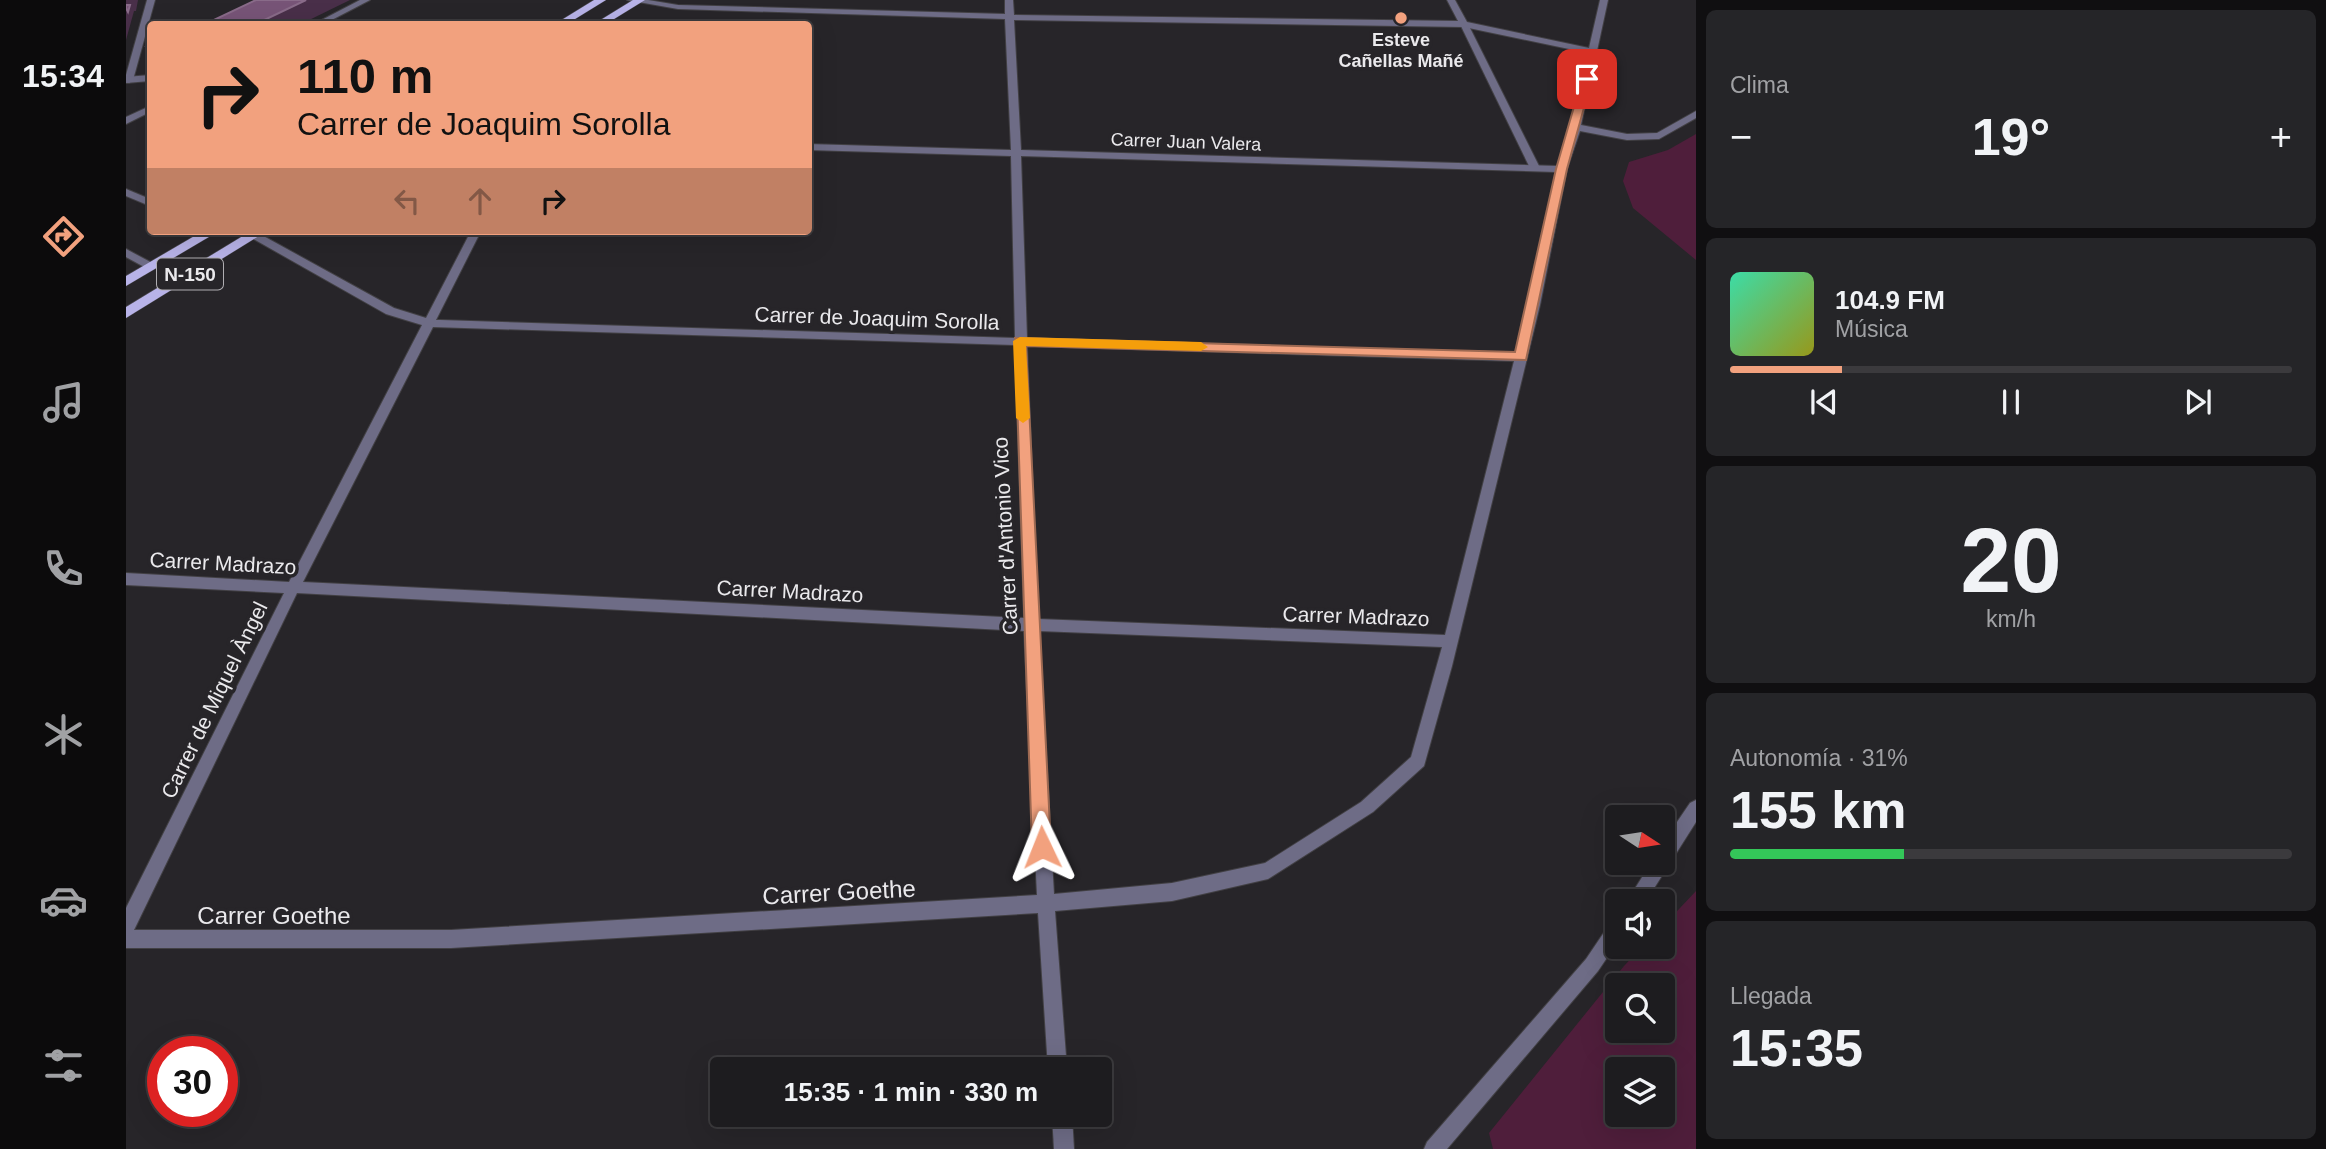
<!DOCTYPE html>
<html lang="es">
<head>
<meta charset="utf-8">
<style>
  :root { --surface:#1d1c1f; --page:#252528; --text:#f1f3f6; --muted:#a0a1a4; --line:#3b3a3d; --accent:#f2a17e }
  body { margin:0; font-family:Helvetica,sans-serif; background:var(--page); color:var(--text); height:100vh; display:flex; flex-direction:column; font-size:26px; white-space:nowrap }
  * { box-sizing:border-box; margin:0 }
  p { font-size:23px; color:var(--muted) }
  .icon { flex:none; width:38px; height:38px; fill:none; stroke:currentColor; stroke-width:2; stroke-linecap:round; stroke-linejoin:round }
  .map { position:relative; flex:1; overflow:hidden }
  .sheet { display:flex; flex-direction:column; gap:10px; padding:10px; background:#100f11; width:630px }
  .sheet>* { flex:none }
  .banner { position:absolute; left:21px; top:21px; width:665px; height:214px; border-radius:7px; box-shadow:0 7px 28px #0002,0 0 0 2px var(--line); background:#f2a17e; color:#111; overflow:hidden }
  .needle { width:46px; rotate:102deg }
  .fabs { position:absolute; left:1479px; top:805px; display:grid; gap:14px }
  .fabs a { display:grid; place-items:center; width:70px; height:70px; border-radius:7px; background:var(--surface); box-shadow:0 7px 28px #0002,0 0 0 2px var(--line); font-size:35px }
  .speed { position:absolute; left:21px; top:1036px; display:flex; gap:14px; font-size:35px; font-weight:700; text-align:center }
  .speed>* { display:grid; place-content:center; width:91px; height:91px; border-radius:50%; background:var(--surface); box-shadow:0 7px 28px #0002,0 0 0 2px var(--line); line-height:1 }
  .speed .limit { border:10px solid #d22; background:#fff; color:#111 }
  .pin { position:absolute; display:grid; place-items:center; width:60px; height:60px; color:#fff; margin:-30px; border-radius:14px; box-shadow:0 4px 10px #0006 }
  .me { position:absolute; width:77px; margin:-38px; rotate:358deg; stroke-linejoin:round; filter:drop-shadow(0 0 5px #0008) }
  .turn { display:flex; align-items:center; gap:24px; height:147px; padding:0 35px; font-size:32px }
  .turn .icon { width:91px; height:91px; stroke-width:2.5 }
  .turn b { display:block; font-size:49px; line-height:60px }
  .lanes { display:flex; align-items:center; height:66px; padding:0 35px; background:#0003; justify-content:center; gap:35px; direction:ltr }
  .lanes .off { opacity:.35 }
  .big { font-size:52px; font-weight:700; line-height:1.1 }
  .sheet .tile { flex:1; display:flex; flex-direction:column; justify-content:center; gap:10px; min-width:0; padding:0 24px; border-radius:10px; background:var(--page) }
  .sheet .dial { align-items:center; gap:0 }
  .dial b { font-size:91px; line-height:1 }
  .song { display:flex; align-items:center; gap:21px }
  .cover { width:84px; height:84px; border-radius:10px; background:linear-gradient(135deg,hsl(160 70% 55%),hsl(60 70% 35%)) }
  .played { height:7px; border-radius:4px; background:linear-gradient(90deg,var(--accent) 20%,var(--line) 20%) }
  .keys { display:flex; justify-content:space-around; direction:ltr }
  .heat { display:flex; justify-content:space-between; align-items:center; font-size:38px; direction:ltr }
  .charge { height:10px; border-radius:5px; background:linear-gradient(90deg,#34c759 31%,var(--line) 0) }
  .trip { position:absolute; left:584px; top:1057px; width:402px; height:70px; border-radius:7px; background:var(--surface); box-shadow:0 7px 28px #0002,0 0 0 2px var(--line); font-weight:700; line-height:70px; text-align:center }
  main { display:flex; flex:1; min-height:0 }
  .tabs { display:flex; flex-direction:column; width:126px; justify-content:space-around; align-items:center; background:#0c0b0c; color:var(--muted) }
  .tabs .icon { width:49px; height:49px }
  .tabs .current { color:var(--accent) }
  .tabs b { font-size:32px; color:var(--text) }
  .map>svg:first-child { display:block }
  .green { fill:#4f1e3b; fill-rule:evenodd }
  .lines { fill:none; stroke-linecap:round; stroke-linejoin:round }
  .pedestrian-casing { stroke:#424044; stroke-width:2 }
  .minor-casing { stroke:#424044; stroke-width:2 }
  .primary-casing { stroke:#424044; stroke-width:1 }
  .pedestrian { fill:#6e6c86; fill-rule:evenodd }
  .minor { fill:#6e6c86; fill-rule:evenodd }
  .primary { fill:#b8b3e8; fill-rule:evenodd }
  .shaded-wall { fill:#492f49 }
  .building { fill:#775477; stroke:#896b89; stroke-width:2 }
  .route { fill:#f2a17e; stroke:#9d6952; stroke-width:2 }
  .slow { fill:#f59e0b }
  .poi-dot { fill:#f2a17e; stroke:#272529; stroke-width:2.5 }
  .labels { text-anchor:middle; dominant-baseline:central; stroke-width:7; stroke-linejoin:round; paint-order:stroke }
  .far-poi-label { font-size:18px; font-weight:bold; fill:#eae9ec; stroke:#272529 }
  .far-street-label { font-size:18px; fill:#eae9ec; stroke:#272529 }
  .shield { fill:#272529; stroke:#b0aeb2; stroke-width:2 }
  .shield-label { font-size:19px; font-weight:bold; fill:#eae9ec }
  .street-label { font-size:21px; fill:#eae9ec; stroke:#272529 }
  .near-street-label { font-size:24px; fill:#eae9ec; stroke:#272529 }
</style>
</head>
<body>
<main>
<nav class="tabs">
<b>15:34</b>
<svg class="icon current" aria-label="directions" viewBox="0 0 24 24"><path d="M12 3l9 9-9 9-9-9zM9 14v-3h6M13 9l2 2-2 2"/></svg>
<svg class="icon" aria-label="music" viewBox="0 0 24 24"><path d="M9 18V5l10-2v13"/><circle cx="6" cy="18" r="3"/><circle cx="16" cy="16" r="3"/></svg>
<svg class="icon" aria-label="phone" viewBox="0 0 24 24"><path d="M5 4h4l2 5-3 2q2 4 5 5l2-3 5 2v4C11 20 4 13 5 4z"/></svg>
<svg class="icon" aria-label="climate" viewBox="0 0 24 24"><path d="M12 3v18M4 7l16 10M4 17L20 7"/></svg>
<svg class="icon" aria-label="car" viewBox="0 0 24 24"><path d="M5 17H2v-5l4-1 3-4h7l3 4 3 1v5h-3M9 17h6M6 11h13"/><circle cx="7" cy="17" r="2"/><circle cx="17" cy="17" r="2"/></svg>
<svg class="icon" aria-label="filters" viewBox="0 0 24 24"><path d="M4 7h16M4 17h16"/><circle cx="9" cy="7" r="2"/><circle cx="15" cy="17" r="2"/></svg>
</nav>
<div class="map">
<svg width="1570" height="1149" viewBox="0 0 1570 1149">
  <rect width="100%" height="100%" fill="#272529"/>
  <g class="green">
    <path d="M1570 134V260L1507 208 1497 181 1503 162 1542 150Z"/>
    <path d="M1570 891V1149H1367L1363 1133 1498 966 1516 947H1536L1537 926ZM1491 985H1536V1031H1491ZM1491 1069H1536V1115H1491Z"/>
  </g>
  <g class="lines">
    <defs>
      <g id="pedestrian">
        <path d="M21 0H29L7 80 3 83 0 82V75Z"/>
        <path d="M1338 21 1342 24 1414 168 1412 170 1404 168 1334 24Z"/>
      </g>
      <g id="minor">
        <path d="M234 0H244L198 24H188Z"/>
        <path d="M501 0H522L552 5 879 14V0H887L888 15 1332 21 1321 0H1329L1341 22 1463 48 1474 0H1482L1455 125 1501 134 1531 133 1570 111V118L1533 139 1501 140 1454 131 1441 169 1414 305 1326 666 1298 766 1247 812 1142 879 1046 901 929 911 941 1069H922L912 913 325 948H0V908L158 593 0 585V573L163 582 296 325 260 314 124 237V233H132L268 308 300 318 345 231H355L310 320H314L889 338 885 156 682 150V144L885 150 879 19 552 9ZM888 20 1338 27 1462 53 1445 127 1432 166 895 150ZM895 156 1430 172 1390 353 901 338ZM307 327 889 345 898 618 177 582ZM901 346 1388 361 1319 635 912 619ZM171 593 898 631 911 895 325 930H8ZM913 631 1316 647 1285 757 1235 802 1139 863 1046 883 928 894Z"/>
        <path d="M24 75V81L0 83V77Z"/>
        <path d="M24 106V112L0 124V117Z"/>
        <path d="M0 189 24 199V206L0 196Z"/>
        <path d="M0 249 30 265 31 267 26 270 22 269 0 257Z"/>
        <path d="M1570 800V822L1520 901H1501L1525 863H1536V844L1564 803Z"/>
        <path d="M1491 919V943L1472 971 1321 1149H1298L1301 1142 1460 959 1485 922Z"/>
        <path d="M926 1115H946L948 1149H928Z"/>
      </g>
      <g id="primary">
        <path d="M468 0H480L441 24H429Z"/>
        <path d="M507 0H519L480 24H468Z"/>
        <path d="M77 231H93L0 286V276Z"/>
        <path d="M125 231H141L0 318V307Z"/>
      </g>
    </defs>
    <use href="#pedestrian" class="pedestrian-casing"/>
    <use href="#minor" class="minor-casing"/>
    <use href="#primary" class="primary-casing"/>
    <use href="#pedestrian" class="pedestrian"/>
    <use href="#minor" class="minor"/>
    <use href="#primary" class="primary"/>
  </g>
  <g class="shaded-wall">
    <path d="M0 0H12L10 11H8L0 40Z"/>
    <path d="M180 0H224L175 24H130Z"/>
    <path d="M20 46H24V54Z"/>
  </g>
  <g class="building">
    <path d="M130 0H180L130 24H46L88 20Z"/>
    <path d="M0 5H4L2 12 0 8Z"/>
    <path d="M24 35V46H20Z"/>
  </g>
  <path class="route" d="M1461 76 1466 79 1441 169 1400 360 900 346 925 847 923 854 916 857 909 854 906 847 889 338 1389 352 1430 169 1456 79Z"/>
  <path class="slow" d="M894 337 1075 342 1082 347 1075 351 900 346 904 418 897 423 890 418 887 341Z"/>
  <circle class="poi-dot" cx="1275" cy="18" r="7"/>
  <g class="labels">
    <g class="far-poi-label">
      <text x="1275" y="40">Esteve<tspan x="1275" dy="21">Cañellas Mañé</tspan></text>
    </g>
    <g class="far-street-label">
      <text transform="translate(1060 142) rotate(2)">Carrer Juan Valera</text>
    </g>
    <rect class="shield" x="31" y="258.5" width="66" height="31" rx="5"/>
    <g class="shield-label">
      <text x="64" y="274">N-150</text>
    </g>
    <g class="street-label">
      <text transform="translate(751 318) rotate(2)">Carrer de Joaquim Sorolla</text>
      <text transform="translate(879 536) rotate(-93)">Carrer d'Antonio Vico</text>
      <text transform="translate(97 563) rotate(3)">Carrer Madrazo</text>
      <text transform="translate(664 591) rotate(3)">Carrer Madrazo</text>
      <text transform="translate(1230 616) rotate(2)">Carrer Madrazo</text>
      <text transform="translate(88 700) rotate(-64)">Carrer de Miquel Àngel</text>
    </g>
    <g class="near-street-label">
      <text transform="translate(713 892) rotate(-3)">Carrer Goethe</text>
      <text x="148" y="915">Carrer Goethe</text>
    </g>
  </g>
</svg>
<div class="fabs">
<a><svg class="needle" viewBox="-14 -14 28 28"><path d="M0-13l5 13h-10z" fill="#e53935"/><path d="M0 13l5-13h-10z" fill="#a0a1a4"/></svg></a>
<a><svg class="icon" aria-label="sound" viewBox="0 0 24 24"><path d="M4 9h4l5-4v14l-5-4H4zM17 9q2 3 0 6"/></svg></a>
<a><svg class="icon" aria-label="search" viewBox="0 0 24 24"><circle cx="10" cy="10" r="6"/><path d="M15 15l6 6"/></svg></a>
<a><svg class="icon" aria-label="layers" viewBox="0 0 24 24"><path d="M12 4l9 5-9 5-9-5zM3 14l9 5 9-5"/></svg></a>
</div>
<div class="speed"><div class="limit">30</div></div>
<div class="pin" style="left:1461px;top:79px;background:#d93025"><svg class="icon" aria-label="arrive" viewBox="0 0 24 24"><path d="M6 21V4h12l-3 4 3 4H6"/></svg></div>
<svg class="me" style="left:916px;top:847px" viewBox="-20 -20 40 40"><path d="M0-17L14 15 0 8-14 15z" fill="#f2a17e" stroke="#fff" stroke-width="4"/></svg>
<div class="trip">15:35 · 1 min · 330 m</div>
<div class="banner">
<div class="turn"><svg class="icon" aria-label="right" viewBox="0 0 24 24"><path d="M7 20v-9h11M14 6l5 5-5 5"/></svg><div><b>110 m</b>Carrer de Joaquim Sorolla</div></div>
<div class="lanes"><svg class="icon off" aria-label="left" viewBox="0 0 24 24"><path d="M17 20v-9H6M10 6l-5 5 5 5"/></svg><svg class="icon off" aria-label="ahead" viewBox="0 0 24 24"><path d="M12 20V5M6 11l6-6 6 6"/></svg><svg class="icon" aria-label="right" viewBox="0 0 24 24"><path d="M7 20v-9h11M14 6l5 5-5 5"/></svg></div>
</div>
</div>
<section class="sheet">
<div class="tile"><p>Clima</p>
<div class="heat"><a>−</a><b class="big">19°</b><a>+</a></div>
</div>
<div class="tile">
<div class="song"><i class="cover"></i><div><b>104.9 FM</b><p>Música</p></div></div>
<div class="played"></div>
<div class="keys"><svg class="icon" aria-label="previous" viewBox="0 0 24 24"><path d="M18 5L8 12l10 7zM5 5v14"/></svg><svg class="icon" aria-label="pause" viewBox="0 0 24 24"><path d="M8 5v14M16 5v14"/></svg><svg class="icon" aria-label="next" viewBox="0 0 24 24"><path d="M6 5l10 7-10 7zM19 5v14"/></svg></div>
</div>
<div class="tile dial"><b>20</b><p>km/h</p></div>
<div class="tile"><p>Autonomía · 31%</p><b class="big">155 km</b><div class="charge"></div></div>
<div class="tile"><p>Llegada</p><b class="big">15:35</b></div>
</section>
</main>
</body>
</html>
